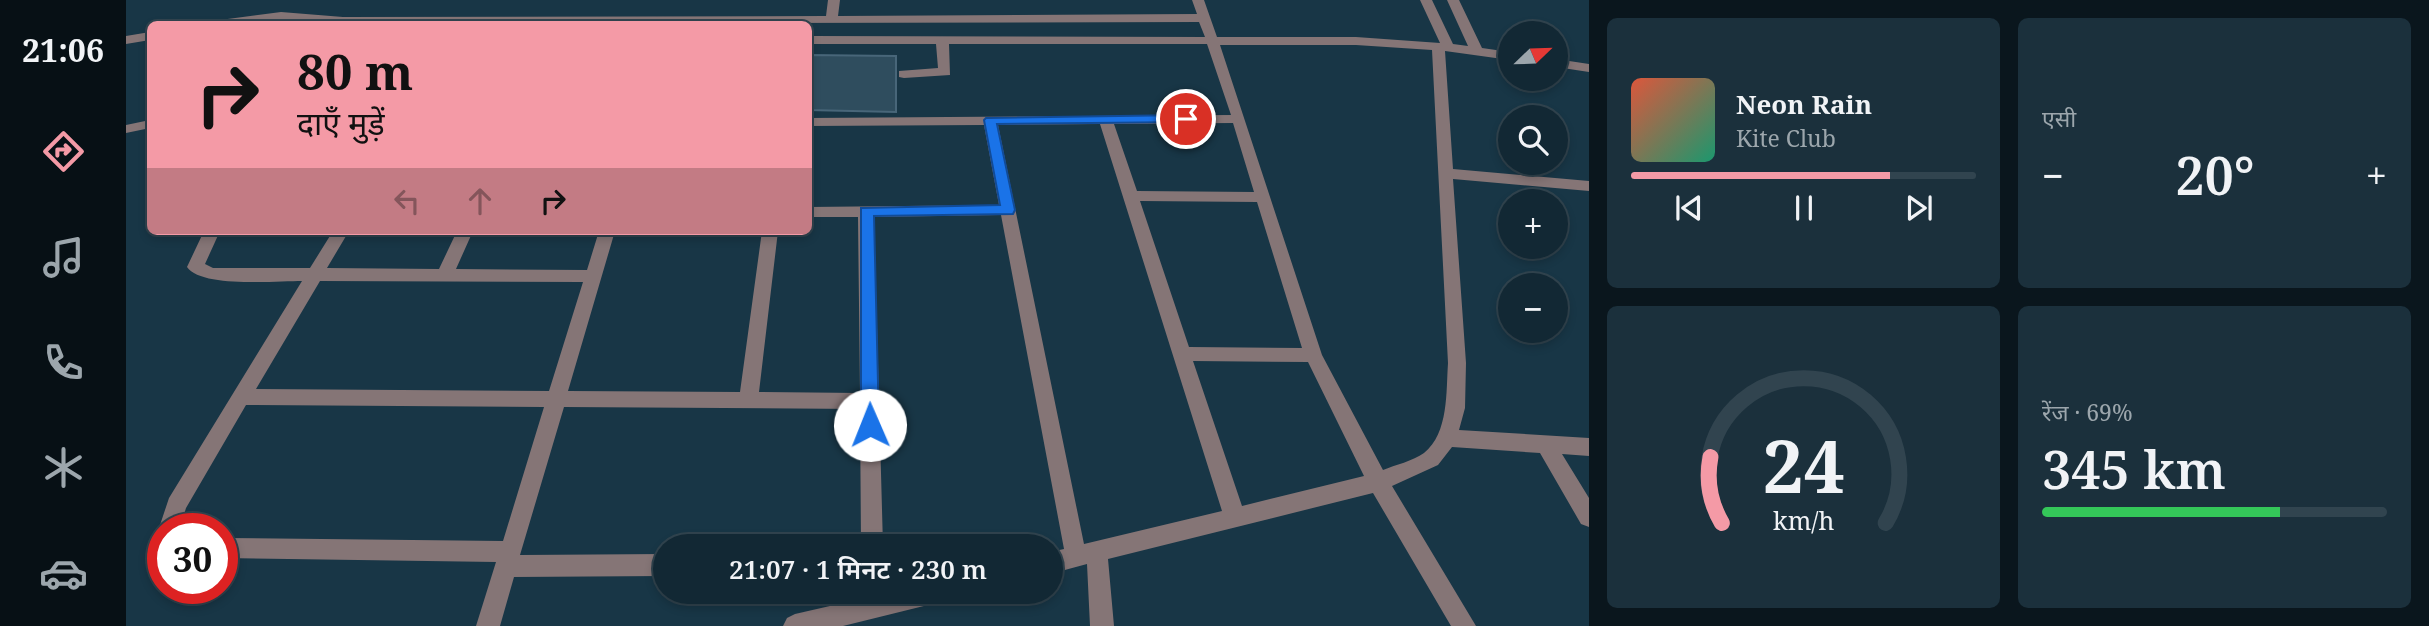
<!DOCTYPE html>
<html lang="hi">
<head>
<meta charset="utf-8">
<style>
  :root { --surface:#122834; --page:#1b303c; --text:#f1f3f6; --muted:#9ca6ac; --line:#31444f; --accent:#f49aa6 }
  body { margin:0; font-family:"Noto Serif","Noto Sans Devanagari",serif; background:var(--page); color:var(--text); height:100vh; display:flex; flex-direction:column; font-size:26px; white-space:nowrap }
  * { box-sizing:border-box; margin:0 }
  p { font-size:23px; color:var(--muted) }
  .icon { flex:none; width:38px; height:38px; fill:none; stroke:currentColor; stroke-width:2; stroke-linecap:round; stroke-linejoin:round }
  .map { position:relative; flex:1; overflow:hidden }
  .sheet { display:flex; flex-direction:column; gap:18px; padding:18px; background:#0a161d; width:840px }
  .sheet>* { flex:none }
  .guide { position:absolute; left:21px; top:21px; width:665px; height:214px; border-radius:10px; box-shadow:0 4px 10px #0003,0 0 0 2px var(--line); background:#f49aa6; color:#111; overflow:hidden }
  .needle { width:46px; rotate:67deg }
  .controls { position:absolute; left:1372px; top:21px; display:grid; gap:14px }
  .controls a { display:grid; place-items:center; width:70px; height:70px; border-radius:50%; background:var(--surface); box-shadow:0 4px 10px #0003,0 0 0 2px var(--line); font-size:35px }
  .speed { position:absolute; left:21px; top:513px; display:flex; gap:14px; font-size:35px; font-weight:700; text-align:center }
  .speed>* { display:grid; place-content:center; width:91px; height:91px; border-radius:50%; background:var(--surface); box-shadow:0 4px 10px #0003,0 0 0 2px var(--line); line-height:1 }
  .speed .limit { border:10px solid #d22; background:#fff; color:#111 }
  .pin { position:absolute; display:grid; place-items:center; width:60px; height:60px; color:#fff; margin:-30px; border:4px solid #fff; border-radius:50%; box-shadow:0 2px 7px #0007 }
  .me { position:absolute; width:77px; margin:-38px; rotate:359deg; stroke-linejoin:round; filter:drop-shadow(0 0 5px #0008) }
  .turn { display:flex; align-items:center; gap:24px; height:147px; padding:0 35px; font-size:32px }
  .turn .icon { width:91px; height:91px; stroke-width:2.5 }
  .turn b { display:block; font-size:49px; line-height:60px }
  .lanes { display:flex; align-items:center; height:66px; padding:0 35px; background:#0003; justify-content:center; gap:35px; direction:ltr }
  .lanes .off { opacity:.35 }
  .big { font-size:52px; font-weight:600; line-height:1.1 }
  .sheet .tile { flex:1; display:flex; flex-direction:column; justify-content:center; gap:10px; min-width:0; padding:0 24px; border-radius:10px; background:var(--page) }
  .sheet .dial { align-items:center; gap:0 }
  .dial svg { height:182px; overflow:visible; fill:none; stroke:var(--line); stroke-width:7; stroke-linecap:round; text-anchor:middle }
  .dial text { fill:var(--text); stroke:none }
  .song { display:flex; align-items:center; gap:21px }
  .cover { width:84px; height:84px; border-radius:10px; background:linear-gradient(135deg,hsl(10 70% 55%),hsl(160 70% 35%)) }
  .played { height:7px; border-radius:4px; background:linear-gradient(90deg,var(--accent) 75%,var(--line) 75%) }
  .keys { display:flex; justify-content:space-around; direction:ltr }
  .heat { display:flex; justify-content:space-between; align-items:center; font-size:38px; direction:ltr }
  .charge { height:10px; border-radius:5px; background:linear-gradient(90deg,#34c759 69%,var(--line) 0) }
  .sheet .tiles { flex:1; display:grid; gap:18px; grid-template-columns:repeat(2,1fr) }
  .trip { position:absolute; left:527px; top:534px; width:410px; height:70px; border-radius:35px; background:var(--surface); box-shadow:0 4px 10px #0003,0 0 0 2px var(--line); font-weight:600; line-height:70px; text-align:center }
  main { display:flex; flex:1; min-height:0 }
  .tab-bar { display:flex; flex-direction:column; width:126px; justify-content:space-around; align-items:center; background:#071015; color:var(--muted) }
  .tab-bar .icon { width:49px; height:49px }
  .tab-bar .on { color:var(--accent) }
  .tab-bar b { font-size:32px; color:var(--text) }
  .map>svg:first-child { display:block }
  .building { fill:#2f4d5e; stroke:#486679; stroke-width:2 }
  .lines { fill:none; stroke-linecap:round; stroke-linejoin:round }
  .minor { fill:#857576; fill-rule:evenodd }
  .route { fill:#1a73e8; stroke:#114b97; stroke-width:2 }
</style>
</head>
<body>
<main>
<nav class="tab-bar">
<b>21:06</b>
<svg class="icon on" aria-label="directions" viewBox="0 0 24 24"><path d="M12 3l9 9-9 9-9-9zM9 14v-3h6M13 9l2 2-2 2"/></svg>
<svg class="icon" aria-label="music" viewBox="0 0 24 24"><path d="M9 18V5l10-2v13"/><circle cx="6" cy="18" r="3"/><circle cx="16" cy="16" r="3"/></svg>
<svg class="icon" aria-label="phone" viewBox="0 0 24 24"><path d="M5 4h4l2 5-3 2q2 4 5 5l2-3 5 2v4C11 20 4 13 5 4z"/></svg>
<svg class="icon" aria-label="climate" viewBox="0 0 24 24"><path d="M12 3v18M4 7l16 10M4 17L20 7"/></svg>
<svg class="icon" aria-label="car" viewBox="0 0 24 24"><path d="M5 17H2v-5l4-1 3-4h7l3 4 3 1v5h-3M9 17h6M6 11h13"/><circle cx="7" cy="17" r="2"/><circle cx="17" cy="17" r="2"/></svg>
</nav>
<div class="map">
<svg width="1463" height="626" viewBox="0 0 1463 626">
  <rect width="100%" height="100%" fill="#183646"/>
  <path class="building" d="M682 55 770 56V112L682 110Z"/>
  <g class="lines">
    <g class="minor">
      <path d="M702 0H714L712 16 1071 14 1066 0H1078L1091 37H1230L1314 43 1294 0H1306L1327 44 1342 46 1321 0H1333L1356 48 1384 52V60L1319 51 1327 169 1463 181V191L1327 179 1340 363 1339 408 1333 430 1463 438V456L1436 454 1463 498V527L1455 524 1414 453 1326 447 1312 465 1266 486 1350 626H1325L1247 493 982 559 988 626H964L961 564 924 574V552L938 549 875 215 748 217 757 546H735L734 409 438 407 394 555 539 554V576L388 577 374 626H350L370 562 96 558V538L377 541 418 407 120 405 60 508 54 528H37L36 535 33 528 43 498 176 281C151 281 75 288 61 267L78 231H94L79 264 87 268H184L207 231H223L201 268 313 269 331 231H347L330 269 461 270 473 231H489L442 391 614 392 636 231H652L633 392 734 393 732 217H682V207L873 205 858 125 682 126V118L1105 115 1081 44H823L824 75 778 78 773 77V71L812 68 810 44H682V36L1079 37 1073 22 215 24 155 20 118 24H88L94 20 155 12 217 17 700 16ZM1094 45H1230L1306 50 1322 363C1320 391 1323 433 1298 453 1287 461 1269 465 1257 470L1196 355ZM1107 123 1128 192 1011 191 988 124ZM974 124 1096 511 958 544 872 125ZM1014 201 1131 202 1176 348 1063 347ZM194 281 457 282 423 391 130 389ZM1067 361 1182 362 1238 476 1116 506Z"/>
      <path d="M24 32V40L0 44V36Z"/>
      <path d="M1430 59 1463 64V72L1430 67Z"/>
      <path d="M24 120V128L0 133V125Z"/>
      <path d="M765 592H821L818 600 810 603 717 626H657L661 618 669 614Z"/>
    </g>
  </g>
  <path class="route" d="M1060 115 1064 116V122L871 124 889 210 887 214 748 216 753 425 750 430 744 433 737 430 735 425V208L874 205 858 120 860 118Z"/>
</svg>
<div class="controls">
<a><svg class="needle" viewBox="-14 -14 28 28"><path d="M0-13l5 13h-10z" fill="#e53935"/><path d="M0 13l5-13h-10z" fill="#9ca6ac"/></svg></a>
<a><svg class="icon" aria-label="search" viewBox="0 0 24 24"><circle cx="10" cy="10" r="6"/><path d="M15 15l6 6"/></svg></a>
<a>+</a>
<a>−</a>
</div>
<div class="speed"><div class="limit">30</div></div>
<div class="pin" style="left:1060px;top:119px;background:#d93025"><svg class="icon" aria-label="arrive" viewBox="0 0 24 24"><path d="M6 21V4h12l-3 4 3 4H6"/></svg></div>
<svg class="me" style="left:744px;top:425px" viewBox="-20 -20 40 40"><circle r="19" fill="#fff"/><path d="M0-13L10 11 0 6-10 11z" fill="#1a73e8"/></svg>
<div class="trip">21:07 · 1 मिनट · 230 m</div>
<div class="guide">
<div class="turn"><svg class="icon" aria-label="right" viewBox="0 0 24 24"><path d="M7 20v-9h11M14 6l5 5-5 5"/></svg><div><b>80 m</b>दाएँ मुड़ें</div></div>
<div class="lanes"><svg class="icon off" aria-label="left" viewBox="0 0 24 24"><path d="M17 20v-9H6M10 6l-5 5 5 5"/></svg><svg class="icon off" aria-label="ahead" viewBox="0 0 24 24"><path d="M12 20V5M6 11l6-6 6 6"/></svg><svg class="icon" aria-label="right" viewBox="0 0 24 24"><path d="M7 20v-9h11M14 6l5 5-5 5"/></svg></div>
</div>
</div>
<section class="sheet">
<div class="tiles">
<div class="tile">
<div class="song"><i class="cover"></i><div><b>Neon Rain</b><p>Kite Club</p></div></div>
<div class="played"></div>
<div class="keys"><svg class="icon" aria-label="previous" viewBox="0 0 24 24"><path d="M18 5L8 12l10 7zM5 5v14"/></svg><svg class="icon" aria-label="pause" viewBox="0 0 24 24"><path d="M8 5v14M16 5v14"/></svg><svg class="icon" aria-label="next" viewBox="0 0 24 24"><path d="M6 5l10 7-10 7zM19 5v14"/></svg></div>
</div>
<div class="tile"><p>एसी</p>
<div class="heat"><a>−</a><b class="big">20°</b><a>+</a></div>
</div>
<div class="tile dial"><svg viewBox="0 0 100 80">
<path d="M14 69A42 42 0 1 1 86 69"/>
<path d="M14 69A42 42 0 0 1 9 40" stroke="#f49aa6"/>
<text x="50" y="56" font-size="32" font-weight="700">24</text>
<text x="50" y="72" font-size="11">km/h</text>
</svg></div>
<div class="tile"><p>रेंज · 69%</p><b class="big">345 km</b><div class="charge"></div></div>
</div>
</section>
</main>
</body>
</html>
